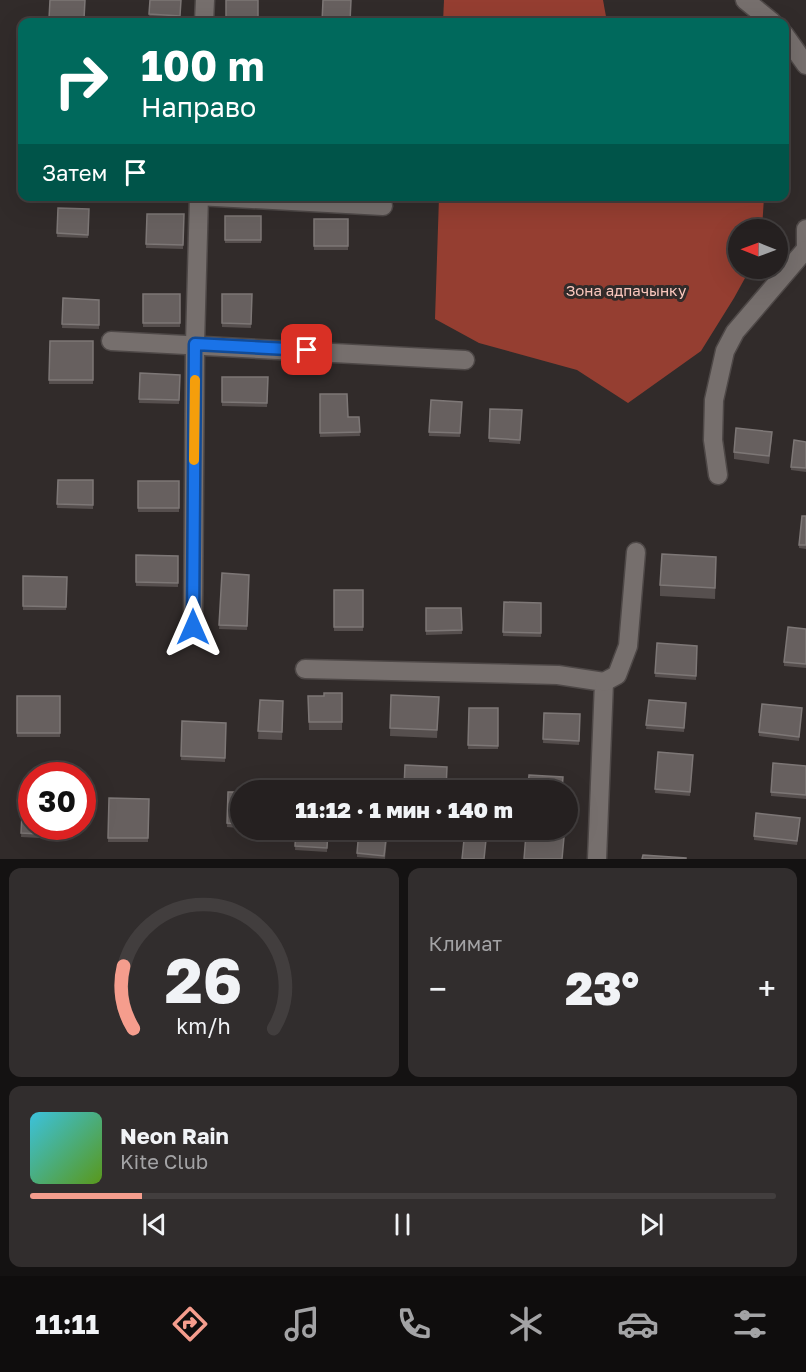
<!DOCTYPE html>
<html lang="ru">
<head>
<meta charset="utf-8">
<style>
  :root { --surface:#252020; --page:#312d2d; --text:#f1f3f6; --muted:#a3a3a5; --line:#423e3e; --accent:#f59d8d }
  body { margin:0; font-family:"Golos Text",sans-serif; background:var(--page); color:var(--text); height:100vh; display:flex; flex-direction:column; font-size:22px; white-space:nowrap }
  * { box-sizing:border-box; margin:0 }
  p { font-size:20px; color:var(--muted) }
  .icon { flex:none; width:33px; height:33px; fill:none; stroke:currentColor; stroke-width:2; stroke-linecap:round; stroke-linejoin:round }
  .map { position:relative; height:859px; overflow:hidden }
  .side { display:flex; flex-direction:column; gap:9px; padding:9px; background:#141212; flex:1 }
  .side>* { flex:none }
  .guide { position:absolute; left:18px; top:18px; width:771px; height:183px; border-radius:12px; box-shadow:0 6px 24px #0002,0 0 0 2px var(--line); background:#00695c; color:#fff; overflow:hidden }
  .needle { width:39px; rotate:271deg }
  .fabs { position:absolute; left:728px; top:219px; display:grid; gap:12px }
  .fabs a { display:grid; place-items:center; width:60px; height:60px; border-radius:50%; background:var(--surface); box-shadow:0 6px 24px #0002,0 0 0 2px var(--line); font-size:30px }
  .speed { position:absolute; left:18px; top:762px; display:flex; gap:12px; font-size:30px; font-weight:700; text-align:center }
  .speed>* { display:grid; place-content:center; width:78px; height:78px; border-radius:50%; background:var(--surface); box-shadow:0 6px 24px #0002,0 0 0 2px var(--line); line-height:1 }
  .speed .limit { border:9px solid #d22; background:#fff; color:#111 }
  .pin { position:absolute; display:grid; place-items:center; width:51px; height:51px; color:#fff; margin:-26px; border-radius:12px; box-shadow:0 3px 9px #0006 }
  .me { position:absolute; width:66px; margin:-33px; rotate:0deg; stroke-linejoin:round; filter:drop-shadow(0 0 4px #0008) }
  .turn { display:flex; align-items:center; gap:21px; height:126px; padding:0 24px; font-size:27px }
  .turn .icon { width:78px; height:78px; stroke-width:2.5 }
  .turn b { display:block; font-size:42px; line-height:51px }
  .then { display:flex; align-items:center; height:57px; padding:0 24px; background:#0003; gap:12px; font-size:22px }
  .big { font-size:45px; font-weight:800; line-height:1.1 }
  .side .widget { flex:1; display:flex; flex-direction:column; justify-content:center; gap:9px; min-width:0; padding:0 21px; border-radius:12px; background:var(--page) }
  .side .dial { align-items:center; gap:0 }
  .dial svg { height:156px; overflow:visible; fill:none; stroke:var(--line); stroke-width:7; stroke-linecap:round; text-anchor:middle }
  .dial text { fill:var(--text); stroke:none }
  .song { display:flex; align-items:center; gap:18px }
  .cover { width:72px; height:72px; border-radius:9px; background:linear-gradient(135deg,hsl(190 70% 55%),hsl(90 70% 35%)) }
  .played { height:6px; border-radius:3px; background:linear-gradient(90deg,var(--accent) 15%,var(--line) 15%) }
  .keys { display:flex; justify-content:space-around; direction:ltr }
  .heat { display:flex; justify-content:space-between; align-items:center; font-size:33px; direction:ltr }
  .side .tiles { flex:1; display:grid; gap:9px; grid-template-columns:1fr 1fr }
  .widget:last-child { grid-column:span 2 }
  .trip { position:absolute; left:230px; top:780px; width:348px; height:60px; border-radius:30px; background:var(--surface); box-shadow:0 6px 24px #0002,0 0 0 2px var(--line); font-weight:800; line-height:60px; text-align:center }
  .menu { display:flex; height:96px; justify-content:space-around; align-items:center; background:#0f0d0d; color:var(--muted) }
  .menu .icon { width:42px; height:42px }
  .menu .current { color:var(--accent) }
  .menu b { font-size:27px; color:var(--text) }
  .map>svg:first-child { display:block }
  .forest { fill:#953e31 }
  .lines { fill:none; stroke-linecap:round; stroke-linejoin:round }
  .minor-casing { stroke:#4e4847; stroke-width:21 }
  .minor { stroke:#766f6d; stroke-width:18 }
  .wall { fill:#564f4e }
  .building { fill:#67605f; stroke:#7d7776; stroke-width:1.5 }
  .route-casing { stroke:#114b97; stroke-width:15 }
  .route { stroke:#1a73e8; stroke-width:10 }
  .slow { stroke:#f59e0b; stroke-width:10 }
  .labels { text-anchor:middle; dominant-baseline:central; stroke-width:6; stroke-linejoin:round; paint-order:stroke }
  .park-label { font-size:15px; fill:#fac7bd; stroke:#312b2a }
</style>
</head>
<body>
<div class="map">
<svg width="806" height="859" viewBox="0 0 806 859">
  <rect width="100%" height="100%" fill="#312b2a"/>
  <g class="forest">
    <path d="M444 0H603L607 22H443Z"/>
    <path d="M439 197V196L764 197 762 229 738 230V268L750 269 734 298 701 351 628 403 577 370 479 343 435 319Z"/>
  </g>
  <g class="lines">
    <defs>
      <g id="minor">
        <path d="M745 0 772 22"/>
        <path d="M204 22 205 0"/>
        <path d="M784 34 806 65"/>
        <path d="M197 196 383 206"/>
        <path d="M806 229V250"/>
        <path d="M111 341 465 360"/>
        <path d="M718 475 713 440 714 400 725 351 735 332 805 250"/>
        <path d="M193 627 195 344 199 196"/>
        <path d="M305 669 558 675 604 682 597 859"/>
        <path d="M604 682 617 675 628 646 636 552"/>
      </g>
    </defs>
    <use href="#minor" class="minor-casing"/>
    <use href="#minor" class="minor"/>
  </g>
  <g class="wall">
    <path d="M50 0H85L84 22H49Z"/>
    <path d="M150 0H181L180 19 149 18Z"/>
    <path d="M58 208 89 209 88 238 57 237Z"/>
    <path d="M147 214H184L183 249 146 248Z"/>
    <rect x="225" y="216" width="36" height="27"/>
    <rect x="314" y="219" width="34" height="31"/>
    <rect x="143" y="294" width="37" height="33"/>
    <path d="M222 294H252L251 328 222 327Z"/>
    <path d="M63 298 99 300V329L62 328Z"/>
    <path d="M50 341H93V384H49Z"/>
    <path d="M140 373 180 375 179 404 139 403Z"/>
    <path d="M222 377H268L267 407 222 406Z"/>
    <path d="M320 394 348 417H359L360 436 320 437Z"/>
    <path d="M431 400 462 402 460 437 429 436Z"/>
    <path d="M490 409 522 410 520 444 489 442Z"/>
    <path d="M772 439 769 464 734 459V452Z"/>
    <path d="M806 442V472L791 470V467Z"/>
    <path d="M58 480H93V509L57 508Z"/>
    <rect x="138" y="481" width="41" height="31"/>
    <path d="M806 516V549L799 548V545Z"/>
    <path d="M136 555 178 556V587L136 586Z"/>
    <path d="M716 568 715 599 660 596V585Z"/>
    <path d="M222 573 249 575 247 630 219 629Z"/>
    <path d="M23 576 67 577 66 610H23Z"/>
    <rect x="334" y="590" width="29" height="41"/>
    <path d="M504 602 541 603V637L503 636Z"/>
    <path d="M426 608H461L462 634 426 635Z"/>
    <path d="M806 629V668L784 666V662Z"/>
    <path d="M657 643 697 646 696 680 655 677Z"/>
    <path d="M342 693V730H309L308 696H324Z"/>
    <path d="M391 695 439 697 437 738 390 736Z"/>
    <rect x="17" y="696" width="43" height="41"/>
    <path d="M260 700 283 701 282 740 258 739Z"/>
    <path d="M649 700 686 703 684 732 646 729Z"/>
    <path d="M469 708H498V749H468Z"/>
    <path d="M802 708 799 741 759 736V732Z"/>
    <path d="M544 713 580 714 579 745 543 743Z"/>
    <path d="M182 721 226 723 225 762 181 760Z"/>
    <path d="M658 752 693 755 690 796 655 793Z"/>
    <path d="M405 765 447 767 446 790H404Z"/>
    <path d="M806 766V799L771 796V792Z"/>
    <path d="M228 792H240V828L227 827Z"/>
    <path d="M23 797 60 826V839L21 837Z"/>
    <path d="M109 798 149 799 148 842H108Z"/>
    <path d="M800 822 797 845 754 840V836Z"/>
    <path d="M296 830H328L327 852 295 850Z"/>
    <path d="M388 830 385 859 357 857V853Z"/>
  </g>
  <g class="building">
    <path d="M50 0H85L84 19H49Z"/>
    <path d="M150 0H181L180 16 149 14Z"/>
    <rect x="226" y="0" width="32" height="22"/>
    <path d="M323 0H351L350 22H322Z"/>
    <path d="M58 208 89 209 88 235 57 233Z"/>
    <path d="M147 214H184L183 245 146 244Z"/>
    <rect x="225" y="216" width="36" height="24"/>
    <rect x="314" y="219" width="34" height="27"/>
    <rect x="143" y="294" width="37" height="29"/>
    <path d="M222 294H252L251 324 222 323Z"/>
    <path d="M63 298 99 300V325L62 324Z"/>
    <path d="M50 341H93V380H49Z"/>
    <path d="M140 373 180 375 179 400 139 399Z"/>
    <path d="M222 377H268L267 403 222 402Z"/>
    <path d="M320 394H347L348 417H359L360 432 320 433Z"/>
    <path d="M431 400 462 402 460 433 429 432Z"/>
    <path d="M490 409 522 410 520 440 489 438Z"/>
    <path d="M736 428 772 432 769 456 734 452Z"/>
    <path d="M794 440 806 442V468L791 467Z"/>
    <path d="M58 480H93V505L57 504Z"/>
    <rect x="138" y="481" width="41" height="27"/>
    <path d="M802 516H806V545H799Z"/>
    <path d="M662 554 716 557 715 588 660 585Z"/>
    <path d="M136 555 178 556V583L136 582Z"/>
    <path d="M222 573 249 575 247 626 219 625Z"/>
    <path d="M23 576 67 577 66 607 23 606Z"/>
    <rect x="334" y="590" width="29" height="37"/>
    <path d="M504 602 541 603V633L503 632Z"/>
    <path d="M426 608H461L462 630 426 631Z"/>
    <path d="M788 627 806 629V664L784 662Z"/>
    <path d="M657 643 697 646 696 676 655 673Z"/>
    <path d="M324 693H342V722H309L308 696H324Z"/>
    <path d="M391 695 439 697 437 730 390 728Z"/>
    <rect x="17" y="696" width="43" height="37"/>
    <path d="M260 700 283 701 282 732 258 731Z"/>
    <path d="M649 700 686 703 684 728 646 725Z"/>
    <path d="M762 704 802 708 799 737 759 732Z"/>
    <path d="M469 708H498V746L468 745Z"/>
    <path d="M544 713 580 714 579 741 543 739Z"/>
    <path d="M182 721 226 723 225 758 181 756Z"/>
    <path d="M658 752 693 755 690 792 655 789Z"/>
    <path d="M773 763 806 766V795L771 792Z"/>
    <path d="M405 765 447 767 446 790 404 788Z"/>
    <path d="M529 775 563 777 562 790H528Z"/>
    <path d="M228 792H240V824L227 823Z"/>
    <path d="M23 797H32V826H60V835L21 833Z"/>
    <path d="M109 798 149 799 148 838H108Z"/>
    <path d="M756 813 800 818 797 841 754 836Z"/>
    <path d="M296 830H328L327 848 295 846Z"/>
    <path d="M359 830H387L384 856 357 853Z"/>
    <path d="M465 830H487L484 859H462Z"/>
    <path d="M526 834 564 837 562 859H524Z"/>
    <path d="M643 855 686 858V859H642Z"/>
  </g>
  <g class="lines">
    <defs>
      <path id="route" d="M193 627 195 344 307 350"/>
    </defs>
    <use href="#route" class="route-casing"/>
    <use href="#route" class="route"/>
    <path class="slow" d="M194 460 195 380"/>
  </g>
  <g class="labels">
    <g class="park-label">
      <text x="626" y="290">Зона адпачынку</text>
    </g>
  </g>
</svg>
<div class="fabs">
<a><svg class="needle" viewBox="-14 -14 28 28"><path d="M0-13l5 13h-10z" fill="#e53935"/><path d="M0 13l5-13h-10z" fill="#a3a3a5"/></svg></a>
</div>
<div class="speed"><div class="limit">30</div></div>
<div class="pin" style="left:307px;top:350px;background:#d93025"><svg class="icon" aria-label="arrive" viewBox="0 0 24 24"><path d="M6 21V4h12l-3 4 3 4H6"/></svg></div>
<svg class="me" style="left:193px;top:627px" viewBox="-20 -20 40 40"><path d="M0-17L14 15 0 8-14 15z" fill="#1a73e8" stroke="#fff" stroke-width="4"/></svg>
<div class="trip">11:12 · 1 мин · 140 m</div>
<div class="guide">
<div class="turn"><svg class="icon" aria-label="right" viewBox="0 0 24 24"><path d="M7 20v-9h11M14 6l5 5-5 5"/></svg><div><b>100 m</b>Направо</div></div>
<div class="then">Затем<svg class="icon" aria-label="arrive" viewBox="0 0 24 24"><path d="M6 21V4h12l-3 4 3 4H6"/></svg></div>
</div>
</div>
<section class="side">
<div class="tiles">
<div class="widget dial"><svg viewBox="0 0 100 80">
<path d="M14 69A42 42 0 1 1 86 69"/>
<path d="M14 69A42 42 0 0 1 9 37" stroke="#f59d8d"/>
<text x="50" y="56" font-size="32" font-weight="700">26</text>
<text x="50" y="72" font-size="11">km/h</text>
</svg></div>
<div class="widget"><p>Климат</p>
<div class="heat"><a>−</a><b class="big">23°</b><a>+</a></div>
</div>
<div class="widget">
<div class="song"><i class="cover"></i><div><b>Neon Rain</b><p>Kite Club</p></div></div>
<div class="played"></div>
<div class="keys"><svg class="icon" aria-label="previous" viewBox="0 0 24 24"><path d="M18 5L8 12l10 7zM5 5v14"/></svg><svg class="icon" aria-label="pause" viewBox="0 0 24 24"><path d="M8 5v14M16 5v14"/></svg><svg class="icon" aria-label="next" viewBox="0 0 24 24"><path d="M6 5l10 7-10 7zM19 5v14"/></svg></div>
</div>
</div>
</section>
<nav class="menu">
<b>11:11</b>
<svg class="icon current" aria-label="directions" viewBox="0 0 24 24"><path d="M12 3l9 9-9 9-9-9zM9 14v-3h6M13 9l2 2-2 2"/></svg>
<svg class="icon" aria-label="music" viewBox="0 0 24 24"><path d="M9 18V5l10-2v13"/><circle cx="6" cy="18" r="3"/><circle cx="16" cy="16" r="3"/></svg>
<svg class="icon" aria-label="phone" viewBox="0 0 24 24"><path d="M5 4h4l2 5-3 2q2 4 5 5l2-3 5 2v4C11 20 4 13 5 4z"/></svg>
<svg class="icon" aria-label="climate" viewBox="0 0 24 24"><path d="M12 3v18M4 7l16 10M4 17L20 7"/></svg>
<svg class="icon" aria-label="car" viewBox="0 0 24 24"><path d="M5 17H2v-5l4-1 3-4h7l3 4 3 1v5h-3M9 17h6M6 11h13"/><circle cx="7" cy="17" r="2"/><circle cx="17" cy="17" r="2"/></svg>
<svg class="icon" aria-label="filters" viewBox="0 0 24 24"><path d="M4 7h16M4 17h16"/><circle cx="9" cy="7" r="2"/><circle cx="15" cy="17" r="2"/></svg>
</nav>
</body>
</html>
